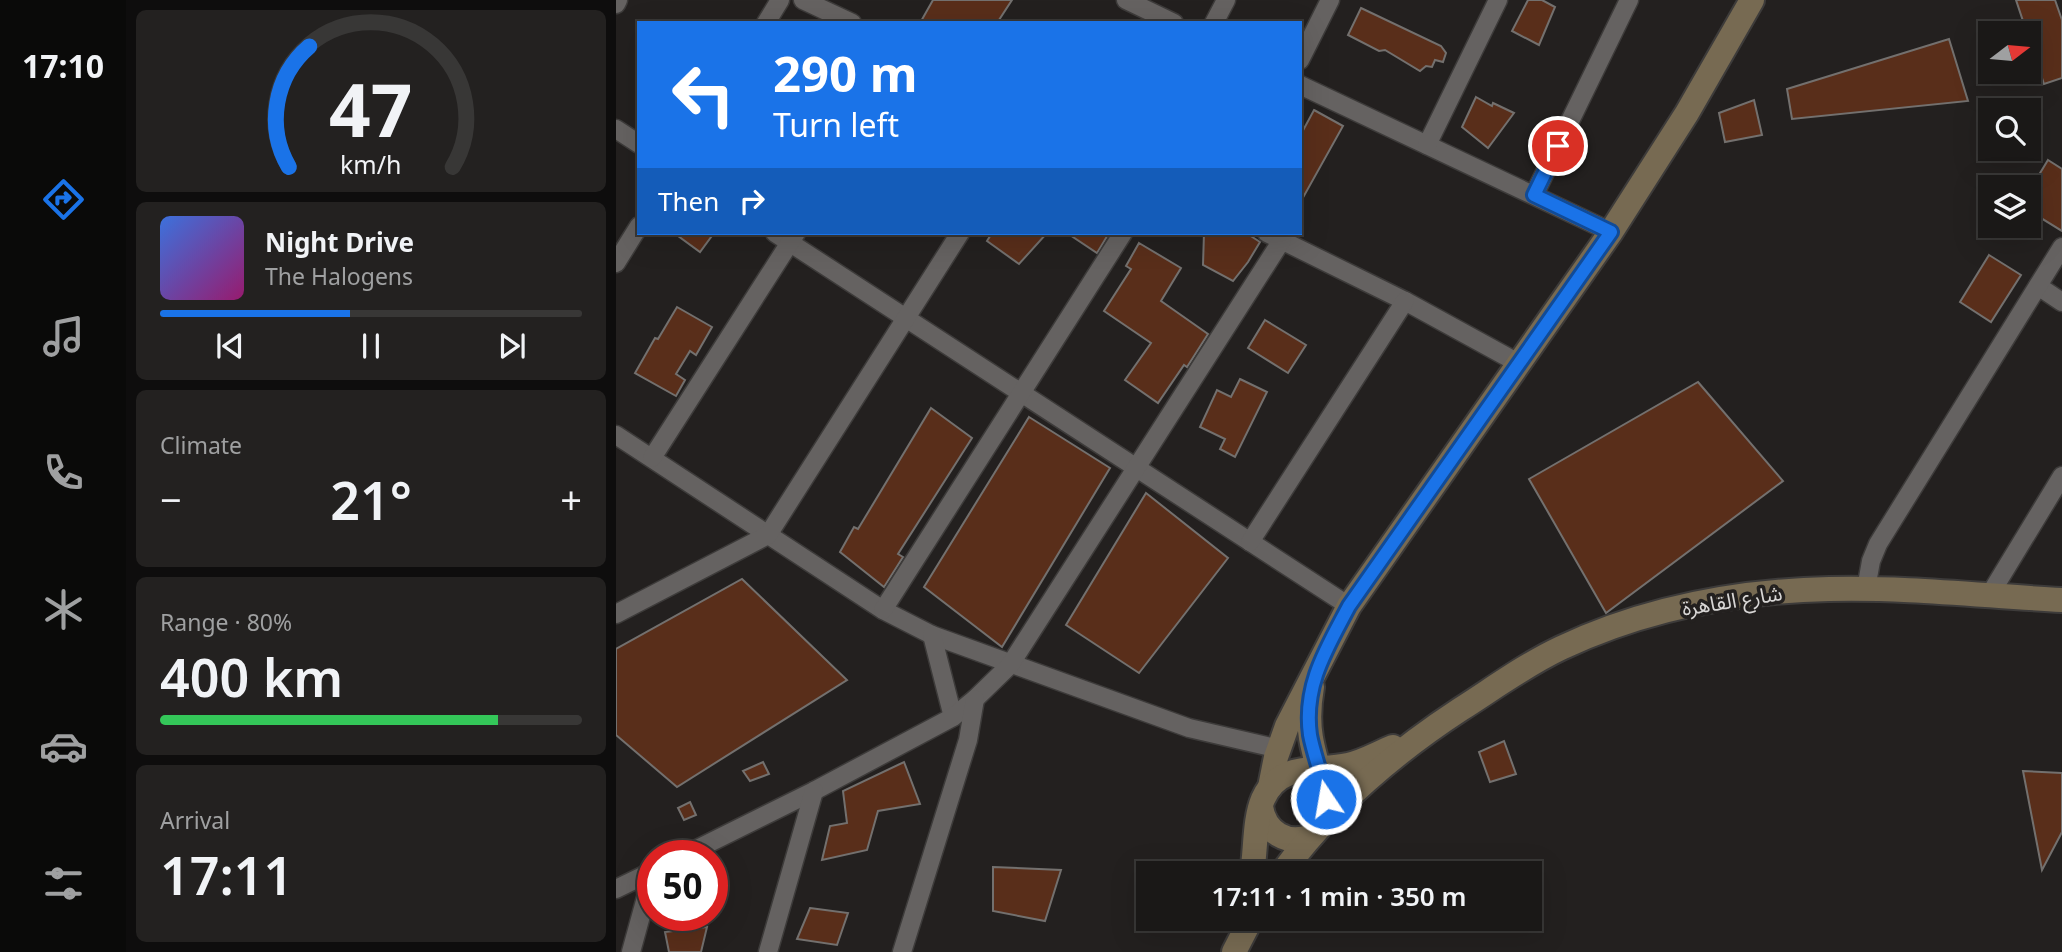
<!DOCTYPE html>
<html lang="en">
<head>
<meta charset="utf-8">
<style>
  :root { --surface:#1a1817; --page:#232120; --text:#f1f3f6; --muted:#9fa0a1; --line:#383736; --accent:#1a73e8 }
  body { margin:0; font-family:"Noto Sans","Noto Sans Arabic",sans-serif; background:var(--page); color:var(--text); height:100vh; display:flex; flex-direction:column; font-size:26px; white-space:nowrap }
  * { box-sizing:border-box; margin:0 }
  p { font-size:23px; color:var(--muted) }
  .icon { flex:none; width:38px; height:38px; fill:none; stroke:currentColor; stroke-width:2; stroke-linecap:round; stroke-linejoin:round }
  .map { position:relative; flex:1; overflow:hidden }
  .panel { display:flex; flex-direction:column; gap:10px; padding:10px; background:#0e0d0d; width:490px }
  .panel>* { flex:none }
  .banner { position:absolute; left:21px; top:21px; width:665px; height:214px; border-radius:0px; box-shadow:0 7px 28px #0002,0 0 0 2px var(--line); background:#1a73e8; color:#fff; overflow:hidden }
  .needle { width:46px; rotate:74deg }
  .tools { position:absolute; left:1362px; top:21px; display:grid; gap:14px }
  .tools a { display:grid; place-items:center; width:63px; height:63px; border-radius:0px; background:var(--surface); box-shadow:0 7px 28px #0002,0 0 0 2px var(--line); font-size:35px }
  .speed { position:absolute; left:21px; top:840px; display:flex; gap:14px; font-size:35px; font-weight:700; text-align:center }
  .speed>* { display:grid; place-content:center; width:91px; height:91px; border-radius:50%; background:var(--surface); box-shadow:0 7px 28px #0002,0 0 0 2px var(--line); line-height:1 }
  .speed .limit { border:10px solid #d22; background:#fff; color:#111 }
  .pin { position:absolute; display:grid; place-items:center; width:60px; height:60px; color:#fff; margin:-30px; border:4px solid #fff; border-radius:50%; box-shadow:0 2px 7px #0007 }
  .me { position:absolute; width:77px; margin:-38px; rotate:348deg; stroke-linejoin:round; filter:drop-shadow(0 0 5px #0008) }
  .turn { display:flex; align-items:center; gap:24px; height:147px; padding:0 21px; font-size:32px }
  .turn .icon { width:91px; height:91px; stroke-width:2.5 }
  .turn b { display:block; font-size:49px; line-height:60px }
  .then { display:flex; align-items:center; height:66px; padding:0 21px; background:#0003; gap:14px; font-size:26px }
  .big { font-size:52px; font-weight:600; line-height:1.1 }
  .panel .card { flex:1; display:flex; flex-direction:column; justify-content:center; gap:10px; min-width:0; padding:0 24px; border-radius:10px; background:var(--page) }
  .panel .dial { align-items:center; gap:0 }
  .dial svg { height:182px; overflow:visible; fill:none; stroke:var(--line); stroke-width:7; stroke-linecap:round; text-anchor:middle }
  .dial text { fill:var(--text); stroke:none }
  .song { display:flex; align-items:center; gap:21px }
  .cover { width:84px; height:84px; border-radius:10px; background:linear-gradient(135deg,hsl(220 70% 55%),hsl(320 70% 35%)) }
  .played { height:7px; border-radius:4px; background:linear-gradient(90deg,var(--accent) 45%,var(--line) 45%) }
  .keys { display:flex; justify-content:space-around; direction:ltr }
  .heat { display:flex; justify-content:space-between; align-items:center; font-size:38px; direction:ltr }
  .charge { height:10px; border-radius:5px; background:linear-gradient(90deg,#34c759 80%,var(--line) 0) }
  .trip { position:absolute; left:520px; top:861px; width:406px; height:70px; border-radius:0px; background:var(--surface); box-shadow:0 7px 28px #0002,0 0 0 2px var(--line); font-weight:600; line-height:70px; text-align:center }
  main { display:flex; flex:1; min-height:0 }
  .dock { display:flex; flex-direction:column; width:126px; justify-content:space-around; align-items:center; background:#0a0a09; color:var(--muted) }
  .dock .icon { width:49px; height:49px }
  .dock .on { color:var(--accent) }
  .dock b { font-size:32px; color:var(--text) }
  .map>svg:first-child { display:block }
  .building { fill:#592e1a; stroke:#73706e; stroke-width:2 }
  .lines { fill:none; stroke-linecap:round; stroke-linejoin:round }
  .street-casing { stroke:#3d3b3a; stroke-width:21 }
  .secondary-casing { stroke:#3d3b3a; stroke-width:28 }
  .street { stroke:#656261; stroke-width:18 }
  .secondary { stroke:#776a52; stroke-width:24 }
  .route-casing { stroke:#114b97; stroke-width:18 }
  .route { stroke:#1a73e8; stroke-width:12 }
  .labels { text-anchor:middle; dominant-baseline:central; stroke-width:7; stroke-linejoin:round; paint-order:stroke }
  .street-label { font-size:21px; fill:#d8d6d5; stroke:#23201f }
</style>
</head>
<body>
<main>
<nav class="dock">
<b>17:10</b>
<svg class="icon on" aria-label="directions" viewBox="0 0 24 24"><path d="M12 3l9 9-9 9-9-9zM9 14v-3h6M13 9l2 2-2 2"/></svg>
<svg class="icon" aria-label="music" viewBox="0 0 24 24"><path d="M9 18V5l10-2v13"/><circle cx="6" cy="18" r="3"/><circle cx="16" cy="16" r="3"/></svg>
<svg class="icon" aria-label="phone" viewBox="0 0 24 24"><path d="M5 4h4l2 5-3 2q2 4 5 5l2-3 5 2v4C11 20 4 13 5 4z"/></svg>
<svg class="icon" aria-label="climate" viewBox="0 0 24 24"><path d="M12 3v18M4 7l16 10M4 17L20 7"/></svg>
<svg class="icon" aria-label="car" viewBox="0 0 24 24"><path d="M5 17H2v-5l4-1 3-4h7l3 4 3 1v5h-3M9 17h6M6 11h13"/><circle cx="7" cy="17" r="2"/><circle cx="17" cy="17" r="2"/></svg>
<svg class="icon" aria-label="filters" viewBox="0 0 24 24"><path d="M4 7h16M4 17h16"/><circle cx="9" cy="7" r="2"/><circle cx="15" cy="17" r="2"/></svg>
</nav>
<section class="panel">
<div class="card dial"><svg viewBox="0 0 100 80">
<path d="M14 69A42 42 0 1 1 86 69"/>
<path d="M14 69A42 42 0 0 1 23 16" stroke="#1a73e8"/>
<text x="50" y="56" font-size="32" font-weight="700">47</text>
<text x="50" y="72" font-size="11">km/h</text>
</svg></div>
<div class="card">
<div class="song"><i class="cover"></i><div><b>Night Drive</b><p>The Halogens</p></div></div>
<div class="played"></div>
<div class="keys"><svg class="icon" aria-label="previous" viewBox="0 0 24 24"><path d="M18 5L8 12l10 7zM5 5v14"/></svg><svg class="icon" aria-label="pause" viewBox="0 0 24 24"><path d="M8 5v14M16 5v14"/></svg><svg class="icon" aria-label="next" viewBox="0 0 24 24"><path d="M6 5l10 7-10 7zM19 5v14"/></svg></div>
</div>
<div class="card"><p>Climate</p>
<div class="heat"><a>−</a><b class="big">21°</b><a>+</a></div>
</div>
<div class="card"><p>Range · 80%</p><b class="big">400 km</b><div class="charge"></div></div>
<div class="card"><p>Arrival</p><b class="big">17:11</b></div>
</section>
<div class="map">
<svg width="1446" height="952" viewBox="0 0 1446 952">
  <rect width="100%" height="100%" fill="#23201f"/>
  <g class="building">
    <path d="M317 0H396L381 23H304Z"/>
    <path d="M912 0H926L939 7 923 45 896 31Z"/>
    <path d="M1400 0H1439L1446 20V78L1428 84Z"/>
    <path d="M745 8 825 46 830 53 827 62 819 60 816 67 810 66 804 71 769 50 763 51 732 35Z"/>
    <path d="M1333 39 1352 101 1176 119 1171 89Z"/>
    <path d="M860 97 876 106 877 103 898 113 872 148 846 127Z"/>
    <path d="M1138 100 1146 135 1109 142 1103 113Z"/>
    <path d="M698 110 727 126 684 203V136Z"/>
    <path d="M1432 160 1446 169V231L1412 210V193Z"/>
    <path d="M58 233H98L84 252Z"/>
    <path d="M376 233H431L403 264 371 241Z"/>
    <path d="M451 233H493L481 253Z"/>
    <path d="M588 233H630L644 242 632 262 617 281 587 265Z"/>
    <path d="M523 243 565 268 545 301 592 334 571 367 568 365 542 403 509 380 535 343 488 311 515 269 510 266Z"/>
    <path d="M1373 255 1405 275 1375 322 1344 302Z"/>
    <path d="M61 307 96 327 80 355 74 351 60 374 69 380 60 396 19 373 39 338 42 339Z"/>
    <path d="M649 320 690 345 672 373 632 348Z"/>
    <path d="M624 379 651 392 619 457 604 449 609 439 584 427 601 390 615 397Z"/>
    <path d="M1082 382 1167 481 990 613 913 479Z"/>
    <path d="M315 408 356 438 282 554 287 557 268 587 224 552 238 527 242 529Z"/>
    <path d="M413 417 494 468 386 647 308 587Z"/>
    <path d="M530 493 612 558 523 673 450 625Z"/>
    <path d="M126 579 231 680 61 787 0 735V649Z"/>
    <path d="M888 741 900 774 874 782 863 752Z"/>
    <path d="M147 762 153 774 134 781 127 771Z"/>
    <path d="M288 762 304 804 262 811 251 850 206 860 214 826 231 823 227 791Z"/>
    <path d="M1407 771 1446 773V832L1426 870Z"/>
    <path d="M74 802 80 815 68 820 62 808Z"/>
    <path d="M377 867 445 870 429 921 377 911Z"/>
    <path d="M194 908 232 913 221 945 181 939Z"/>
    <path d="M91 927 85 952H53L49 932Z"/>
  </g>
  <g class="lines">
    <defs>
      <g id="street">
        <path d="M187 0 236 23"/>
        <path d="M510 0 558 23"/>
        <path d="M0 4 2 0"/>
        <path d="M150 23 164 0"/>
        <path d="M598 23 610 0"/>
        <path d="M684 60 714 0"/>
        <path d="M684 85 995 232"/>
        <path d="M0 129 23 144"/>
        <path d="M811 145 882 0"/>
        <path d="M918 195 1013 0"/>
        <path d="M159 233 733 606"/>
        <path d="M651 233 789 301 904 364"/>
        <path d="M0 263 23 226"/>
        <path d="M1422 286 1446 302"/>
        <path d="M0 435 267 610 316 635 573 728 663 749"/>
        <path d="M36 458 180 233"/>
        <path d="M634 542 789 301"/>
        <path d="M1250 589 1255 561 1262 544 1446 247"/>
        <path d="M1373 596 1446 476"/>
        <path d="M267 610 507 233"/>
        <path d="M0 614 152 535 344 233"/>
        <path d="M316 635 337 717"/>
        <path d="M67 856 198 791 337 717 359 699 394 665 666 240"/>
        <path d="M0 889 37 871"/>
        <path d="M15 952 37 872"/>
        <path d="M152 952 198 791"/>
        <path d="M286 952 352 740 359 699"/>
      </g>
      <g id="secondary">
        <path d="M696 687C693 704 692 721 695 738 700 766 711 790 710 820"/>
        <path d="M654 787 660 757 671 726 733 606 995 232 1071 113 1136 0"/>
        <path d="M645 807C649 832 671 846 695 836"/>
        <path d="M636 873C640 851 638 820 647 799 664 761 701 772 732 765 747 762 762 753 777 747"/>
        <path d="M666 873C715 806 776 754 845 709 878 688 909 665 945 648 1028 609 1121 591 1213 589 1290 587 1369 596 1446 600"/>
        <path d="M618 952 635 919"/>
      </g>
    </defs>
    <use href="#street" class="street-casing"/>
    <use href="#secondary" class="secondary-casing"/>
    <use href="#street" class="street"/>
    <use href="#secondary" class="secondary"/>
  </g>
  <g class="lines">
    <defs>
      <path id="route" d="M710 799C707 777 698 756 694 735 687 685 711 648 733 606L995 232 918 195 942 146"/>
    </defs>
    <use href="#route" class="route-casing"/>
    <use href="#route" class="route"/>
  </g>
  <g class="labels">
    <g class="street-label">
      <text transform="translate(1116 600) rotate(-9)">شارع القاهرة</text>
    </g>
  </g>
</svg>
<div class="tools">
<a><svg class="needle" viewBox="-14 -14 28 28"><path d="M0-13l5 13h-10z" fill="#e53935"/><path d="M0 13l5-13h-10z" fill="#9fa0a1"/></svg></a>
<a><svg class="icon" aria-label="search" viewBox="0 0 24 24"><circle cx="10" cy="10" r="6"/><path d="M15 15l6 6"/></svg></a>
<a><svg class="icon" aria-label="layers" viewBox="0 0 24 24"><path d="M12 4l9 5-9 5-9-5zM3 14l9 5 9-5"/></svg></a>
</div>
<div class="speed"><div class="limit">50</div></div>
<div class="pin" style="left:942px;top:146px;background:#d93025"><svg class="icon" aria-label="arrive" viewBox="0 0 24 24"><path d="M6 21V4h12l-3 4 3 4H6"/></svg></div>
<svg class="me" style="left:710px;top:799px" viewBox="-20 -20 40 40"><circle r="17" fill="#1a73e8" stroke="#fff" stroke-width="3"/><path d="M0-11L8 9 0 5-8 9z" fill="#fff"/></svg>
<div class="trip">17:11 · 1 min · 350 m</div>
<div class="banner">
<div class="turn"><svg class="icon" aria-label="left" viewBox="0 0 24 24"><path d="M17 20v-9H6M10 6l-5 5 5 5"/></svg><div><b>290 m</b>Turn left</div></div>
<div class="then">Then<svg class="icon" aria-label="right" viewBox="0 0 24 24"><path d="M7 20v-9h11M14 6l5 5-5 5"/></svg></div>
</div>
</div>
</main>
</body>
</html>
